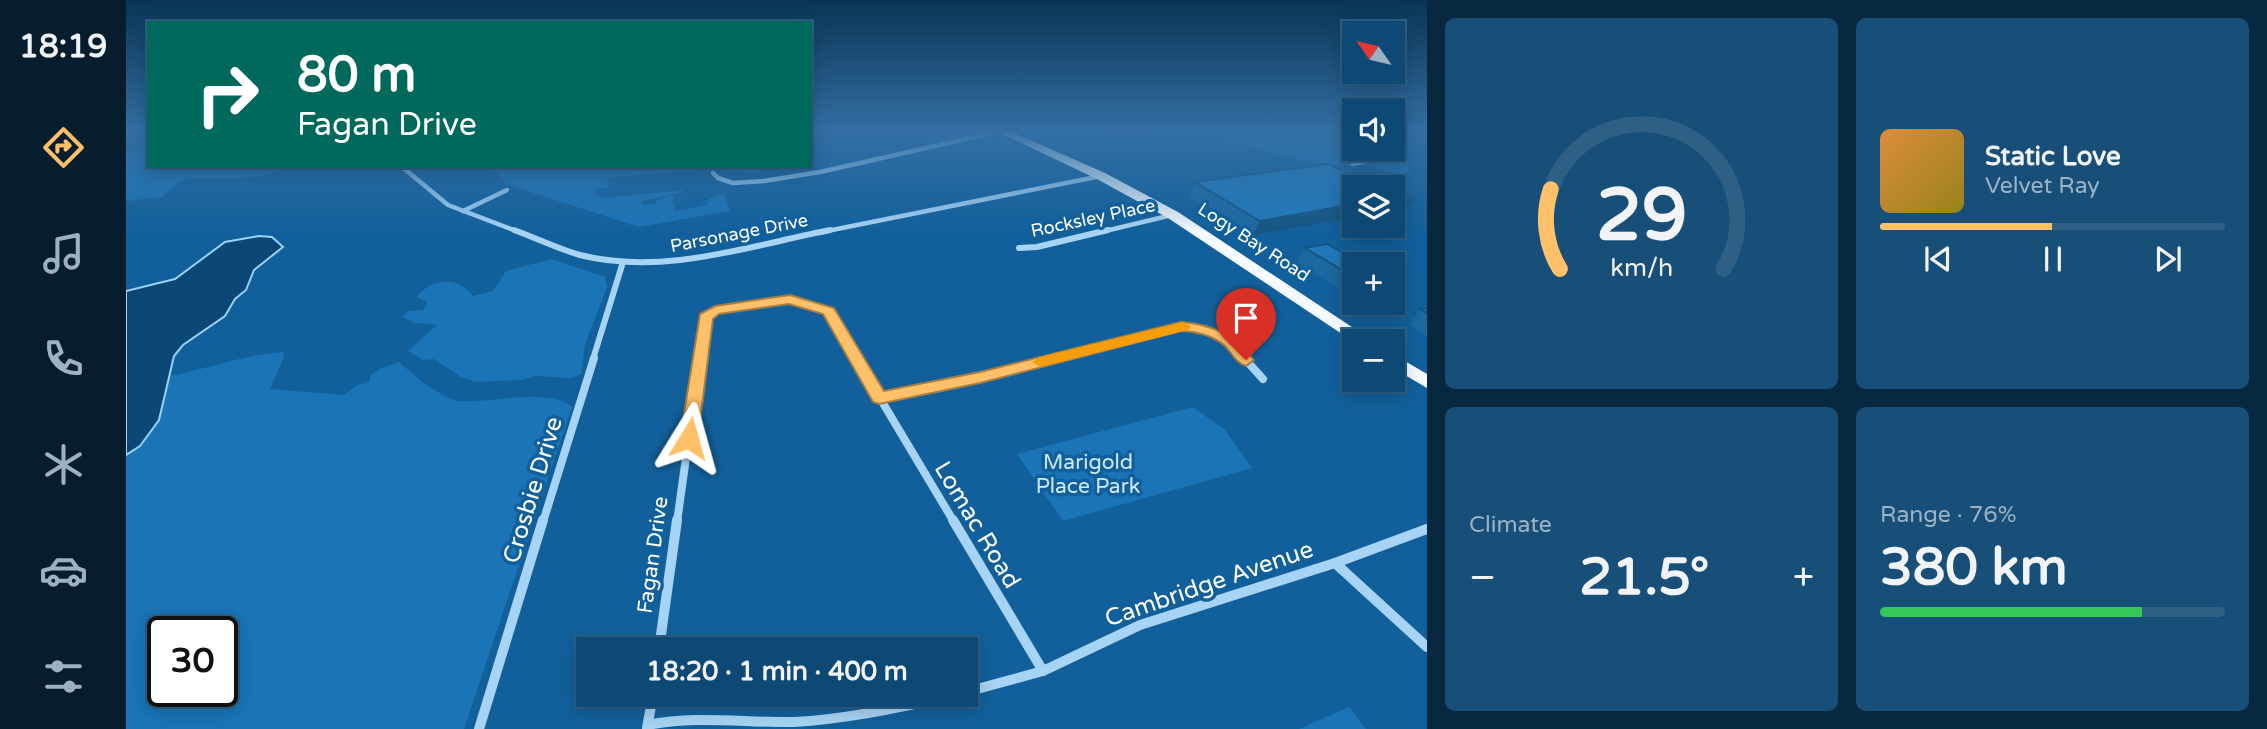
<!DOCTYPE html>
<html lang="en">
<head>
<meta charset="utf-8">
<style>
  :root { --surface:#0e4874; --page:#174f79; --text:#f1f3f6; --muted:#9bb2c5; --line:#2e6086; --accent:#ffc06a }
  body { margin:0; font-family:"Varela Round",sans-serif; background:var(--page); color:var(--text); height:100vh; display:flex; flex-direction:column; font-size:26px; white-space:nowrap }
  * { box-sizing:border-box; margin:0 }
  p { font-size:23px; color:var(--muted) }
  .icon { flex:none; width:38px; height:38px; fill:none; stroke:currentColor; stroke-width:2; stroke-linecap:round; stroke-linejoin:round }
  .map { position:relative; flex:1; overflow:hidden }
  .details { display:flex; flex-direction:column; gap:18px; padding:18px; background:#082840; width:840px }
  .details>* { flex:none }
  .top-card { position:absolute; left:21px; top:21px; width:665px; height:147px; border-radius:0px; box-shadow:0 4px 18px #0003,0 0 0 2px var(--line); background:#00695c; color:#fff; overflow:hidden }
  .needle { width:46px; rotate:304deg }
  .tools { position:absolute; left:1216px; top:21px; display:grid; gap:14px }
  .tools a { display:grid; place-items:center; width:63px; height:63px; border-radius:0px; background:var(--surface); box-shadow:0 4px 18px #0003,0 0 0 2px var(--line); font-size:35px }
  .speed { position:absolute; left:21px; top:616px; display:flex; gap:14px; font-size:35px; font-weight:700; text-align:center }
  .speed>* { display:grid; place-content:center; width:91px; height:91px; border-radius:50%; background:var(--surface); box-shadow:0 4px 18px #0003,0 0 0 2px var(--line); line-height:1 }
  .speed .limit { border:4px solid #111; border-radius:10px; background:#fff; color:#111 }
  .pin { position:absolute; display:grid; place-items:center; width:60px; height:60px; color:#fff; margin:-72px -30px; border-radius:50% 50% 50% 0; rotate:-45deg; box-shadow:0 0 7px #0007 }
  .pin .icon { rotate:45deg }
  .me { position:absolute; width:77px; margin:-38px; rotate:8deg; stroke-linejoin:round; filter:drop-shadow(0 0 5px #0008) }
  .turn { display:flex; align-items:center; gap:24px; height:147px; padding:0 35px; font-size:32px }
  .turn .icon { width:91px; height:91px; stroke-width:2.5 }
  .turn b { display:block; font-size:49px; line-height:60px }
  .big { font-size:52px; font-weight:800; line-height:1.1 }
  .details .widget { flex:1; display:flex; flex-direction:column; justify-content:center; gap:10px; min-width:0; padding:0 24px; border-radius:10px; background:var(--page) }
  .details .dial { align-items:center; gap:0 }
  .dial svg { height:182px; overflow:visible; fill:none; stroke:var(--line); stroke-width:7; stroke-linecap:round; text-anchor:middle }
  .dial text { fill:var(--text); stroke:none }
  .song { display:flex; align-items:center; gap:21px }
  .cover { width:84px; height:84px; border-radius:10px; background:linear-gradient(135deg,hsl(30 70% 55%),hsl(50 70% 35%)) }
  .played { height:7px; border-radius:4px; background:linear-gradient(90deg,var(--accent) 50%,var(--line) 50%) }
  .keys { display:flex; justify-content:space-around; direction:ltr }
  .heat { display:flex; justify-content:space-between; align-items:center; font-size:38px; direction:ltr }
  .charge { height:10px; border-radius:5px; background:linear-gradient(90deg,#34c759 76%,var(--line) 0) }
  .details .tiles { flex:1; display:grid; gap:18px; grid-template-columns:repeat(2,1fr) }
  .trip { position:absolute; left:450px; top:637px; width:402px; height:70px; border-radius:0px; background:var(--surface); box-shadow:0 4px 18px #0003,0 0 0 2px var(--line); font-weight:800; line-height:70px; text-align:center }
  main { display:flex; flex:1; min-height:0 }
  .menu { display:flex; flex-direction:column; width:126px; justify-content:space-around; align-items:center; background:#061d2e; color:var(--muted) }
  .menu .icon { width:49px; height:49px }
  .menu .on { color:var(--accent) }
  .menu b { font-size:32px; color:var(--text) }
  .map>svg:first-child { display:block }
  .green { fill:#1a74b6; fill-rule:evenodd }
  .water { fill:#0b4877; stroke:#99d1f7; stroke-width:2 }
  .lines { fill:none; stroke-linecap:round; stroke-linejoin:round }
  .stream { stroke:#99d1f7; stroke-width:2.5 }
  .minor-far3 { stroke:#a7d4f4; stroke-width:4.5 }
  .minor-far2 { stroke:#a7d4f4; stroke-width:6 }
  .minor-far1 { stroke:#a7d4f4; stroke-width:8 }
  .minor { stroke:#a7d4f4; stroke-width:10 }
  .primary { fill:#f4faff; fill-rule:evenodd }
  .wall { fill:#1c68a0 }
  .shaded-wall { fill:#165582 }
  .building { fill:#2079ba; stroke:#165582; stroke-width:2 }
  .route { fill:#ffc06a; stroke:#a67d45; stroke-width:2 }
  .slow { fill:#f59e0b }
  .labels { text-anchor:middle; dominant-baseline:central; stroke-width:7; stroke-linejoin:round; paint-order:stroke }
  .far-street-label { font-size:18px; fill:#fff; stroke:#12609b }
  .park-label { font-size:21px; fill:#cfeafd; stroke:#12609b }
  .street-label { font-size:21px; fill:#fff; stroke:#12609b }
  .near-street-label { font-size:24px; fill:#fff; stroke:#12609b }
</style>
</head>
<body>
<main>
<nav class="menu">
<b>18:19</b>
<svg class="icon on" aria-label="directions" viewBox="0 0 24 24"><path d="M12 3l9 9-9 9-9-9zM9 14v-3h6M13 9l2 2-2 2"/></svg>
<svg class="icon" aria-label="music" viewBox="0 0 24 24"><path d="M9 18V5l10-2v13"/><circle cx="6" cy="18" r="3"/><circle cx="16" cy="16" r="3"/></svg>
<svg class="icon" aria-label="phone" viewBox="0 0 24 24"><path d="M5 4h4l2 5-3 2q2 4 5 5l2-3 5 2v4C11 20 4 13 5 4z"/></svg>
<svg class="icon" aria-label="climate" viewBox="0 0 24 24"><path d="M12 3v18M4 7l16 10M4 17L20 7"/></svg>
<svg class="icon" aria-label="car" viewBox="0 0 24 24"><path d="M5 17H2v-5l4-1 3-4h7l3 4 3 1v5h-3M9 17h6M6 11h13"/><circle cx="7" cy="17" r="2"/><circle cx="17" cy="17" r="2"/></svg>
<svg class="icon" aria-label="filters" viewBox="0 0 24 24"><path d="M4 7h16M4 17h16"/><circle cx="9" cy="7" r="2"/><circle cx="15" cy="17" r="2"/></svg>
</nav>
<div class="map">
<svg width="1301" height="729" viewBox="0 0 1301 729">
  <rect width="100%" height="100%" fill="#12609b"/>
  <g class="green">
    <path d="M1085 131H1228V149L1267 147 1282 163 1283 170C1268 181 1257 168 1242 166 1225 164 1217 166 1201 164 1162 159 1120 148 1085 131Z"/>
    <path d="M0 153H23V166H151L154 171 130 177 69 178 55 181 36 197 0 201Z"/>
    <path d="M365 166H628L638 174 584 169 479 178 483 182 481 188 471 189 469 193 477 198 557 190 555 193 516 201 518 205 530 204 531 200 545 196 549 198 546 201 550 211 581 205 583 199 597 193 604 211 513 227 380 184Z"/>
    <path d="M425 259 479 277 481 287 459 345 455 374 446 378 410 376 395 380 350 382 335 377 308 359 297 360 282 351 311 325 289 323 276 317 283 311 297 310 301 302 291 297C305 278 334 276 347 296L367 291 380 271Z"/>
    <path d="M157 352 158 357 144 389 218 395 230 386 244 382V376L255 368 273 362C286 374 315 398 332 401 361 404 424 387 446 407L338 729H0V455C32 435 35 410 43 376 82 369 117 355 157 352ZM37 632H96V691H37Z"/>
    <path d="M1067 407 1099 430 1126 468 937 521 891 454Z"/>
    <path d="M1223 707 1240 729H1172H1173Z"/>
  </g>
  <path class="water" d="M133 236 146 237 157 247 128 270 120 290 109 299 99 316 57 345 48 356 33 420 14 446 0 455V291L49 279 99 242Z"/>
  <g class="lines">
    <g class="stream">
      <path d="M1221 131 1228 135"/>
      <path d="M1226 165 1252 159 1253 153 1249 149"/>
    </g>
    <g class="minor-far3">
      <path d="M275 166 322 205 393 232"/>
      <path d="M587 173 592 178 607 183 638 181 694 172 875 131"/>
      <path d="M337 211 381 190"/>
      <path d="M696 232 975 176"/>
      <path d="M975 232 1046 215"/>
    </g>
    <g class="minor-far2">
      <path d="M388 230C410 238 432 249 454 255 537 276 623 246 704 230"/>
      <path d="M893 248 911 247 982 230"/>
      <path d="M467 359 497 262"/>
      <path d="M574 359 580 317 588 311 664 300 702 311 731 359"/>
      <path d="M924 359 1055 326C1083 328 1100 340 1119 359"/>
    </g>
    <g class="minor-far1">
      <path d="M730 358 828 522"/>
      <path d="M1118 358 1137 379"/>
      <path d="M753 398 931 358"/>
      <path d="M417 522 468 358"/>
      <path d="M551 522 574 358"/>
    </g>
    <g class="minor">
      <path d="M827 520 917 671"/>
      <path d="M1209 563 1301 647"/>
      <path d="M533 649 551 520"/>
      <path d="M840 692 917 671 1014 625 1209 563 1301 529"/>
      <path d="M522 725C570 715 619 723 668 722 722 719 775 708 828 695"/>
      <path d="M521 728 527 695"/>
      <path d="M353 729 417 520"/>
    </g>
    <g class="primary">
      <path d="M870 131H884L979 173 1052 212 1247 341 1228 342 1042 218 971 179Z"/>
      <path d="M1267 354 1301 374V388L1267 368Z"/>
    </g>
  </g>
  <g class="wall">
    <path d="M976 131H1031L986 137Z"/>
    <path d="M1069 182 1228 187V221L1223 218 1127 235 1063 196Z"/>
    <path d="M1179 248 1228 264V295L1224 296 1171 263Z"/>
    <path d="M1301 308V336L1283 325 1294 309Z"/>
  </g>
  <g class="shaded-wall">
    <path d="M987 131H1031L986 137Z"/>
    <path d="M1287 200 1278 214 1267 216V203Z"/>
    <path d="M1228 204V208L1223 218 1127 235 1134 221Z"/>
  </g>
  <g class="building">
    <path d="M1202 164 1247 185 1255 184 1261 187H1228V204L1134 221 1069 182Z"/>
    <path d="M1267 190 1287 200 1267 203Z"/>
    <path d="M1201 244 1237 264H1228V277L1179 248Z"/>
    <path d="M1301 308V313L1294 309Z"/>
  </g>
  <linearGradient id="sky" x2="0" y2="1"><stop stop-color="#0a3555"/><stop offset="0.56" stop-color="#336fa4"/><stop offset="1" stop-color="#336fa4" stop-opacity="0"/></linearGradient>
  <rect width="1301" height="233" fill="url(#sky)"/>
  <path class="route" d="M664 295 708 308 758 391 854 372 1055 322C1086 324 1110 335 1128 360L1120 366C1110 363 1106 353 1099 346 1086 335 1072 332 1055 331L854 383 753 404 747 402 697 314 663 304 593 314 587 319 572 438 569 443H557L554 438 574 314 589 306Z"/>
  <path class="slow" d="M1057 322 1065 326 1062 330 914 367 906 362 914 357Z"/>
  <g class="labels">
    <g class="far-street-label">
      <text transform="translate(967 218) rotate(-12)">Rocksley Place</text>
      <text transform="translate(613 233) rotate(-11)">Parsonage Drive</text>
      <text transform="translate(1128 242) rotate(33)">Logy Bay Road</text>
    </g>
    <g class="park-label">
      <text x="962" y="462">Marigold<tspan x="962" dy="24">Place Park</tspan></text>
    </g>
    <g class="street-label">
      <text transform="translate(527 555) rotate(-82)">Fagan Drive</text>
    </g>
    <g class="near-street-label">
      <text transform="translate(407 490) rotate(-73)">Crosbie Drive</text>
      <text transform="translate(851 525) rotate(59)">Lomac Road</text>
      <text transform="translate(1083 584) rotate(-19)">Cambridge Avenue</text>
    </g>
  </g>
</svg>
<div class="tools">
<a><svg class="needle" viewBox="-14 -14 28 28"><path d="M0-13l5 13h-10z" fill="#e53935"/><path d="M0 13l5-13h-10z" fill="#9bb2c5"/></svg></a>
<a><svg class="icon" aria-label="sound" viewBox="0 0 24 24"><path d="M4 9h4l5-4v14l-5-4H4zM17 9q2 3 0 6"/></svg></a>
<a><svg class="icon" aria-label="layers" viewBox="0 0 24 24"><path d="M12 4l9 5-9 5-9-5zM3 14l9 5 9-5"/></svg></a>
<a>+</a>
<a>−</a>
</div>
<div class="speed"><div class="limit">30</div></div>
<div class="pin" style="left:1120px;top:360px;background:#d93025"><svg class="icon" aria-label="arrive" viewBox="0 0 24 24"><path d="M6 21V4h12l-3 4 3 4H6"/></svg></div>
<svg class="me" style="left:563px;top:438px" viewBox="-20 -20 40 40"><path d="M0-17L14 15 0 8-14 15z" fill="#ffc06a" stroke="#fff" stroke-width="4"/></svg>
<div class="trip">18:20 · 1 min · 400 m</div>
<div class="top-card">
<div class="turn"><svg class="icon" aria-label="right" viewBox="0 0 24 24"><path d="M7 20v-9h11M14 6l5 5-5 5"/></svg><div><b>80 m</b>Fagan Drive</div></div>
</div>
</div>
<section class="details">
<div class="tiles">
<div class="widget dial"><svg viewBox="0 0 100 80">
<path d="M14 69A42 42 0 1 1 86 69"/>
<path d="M14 69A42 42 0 0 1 10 34" stroke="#ffc06a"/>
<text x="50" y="56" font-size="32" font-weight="700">29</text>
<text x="50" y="72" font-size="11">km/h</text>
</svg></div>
<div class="widget">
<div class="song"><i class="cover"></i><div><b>Static Love</b><p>Velvet Ray</p></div></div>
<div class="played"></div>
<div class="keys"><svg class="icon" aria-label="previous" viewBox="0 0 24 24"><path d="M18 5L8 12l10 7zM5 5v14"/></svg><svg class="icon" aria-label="pause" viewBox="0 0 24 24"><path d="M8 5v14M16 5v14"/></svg><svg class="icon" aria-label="next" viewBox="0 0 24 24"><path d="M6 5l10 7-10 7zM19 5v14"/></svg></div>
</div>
<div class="widget"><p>Climate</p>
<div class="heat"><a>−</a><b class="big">21.5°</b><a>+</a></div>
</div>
<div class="widget"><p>Range · 76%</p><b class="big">380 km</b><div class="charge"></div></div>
</div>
</section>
</main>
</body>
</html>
